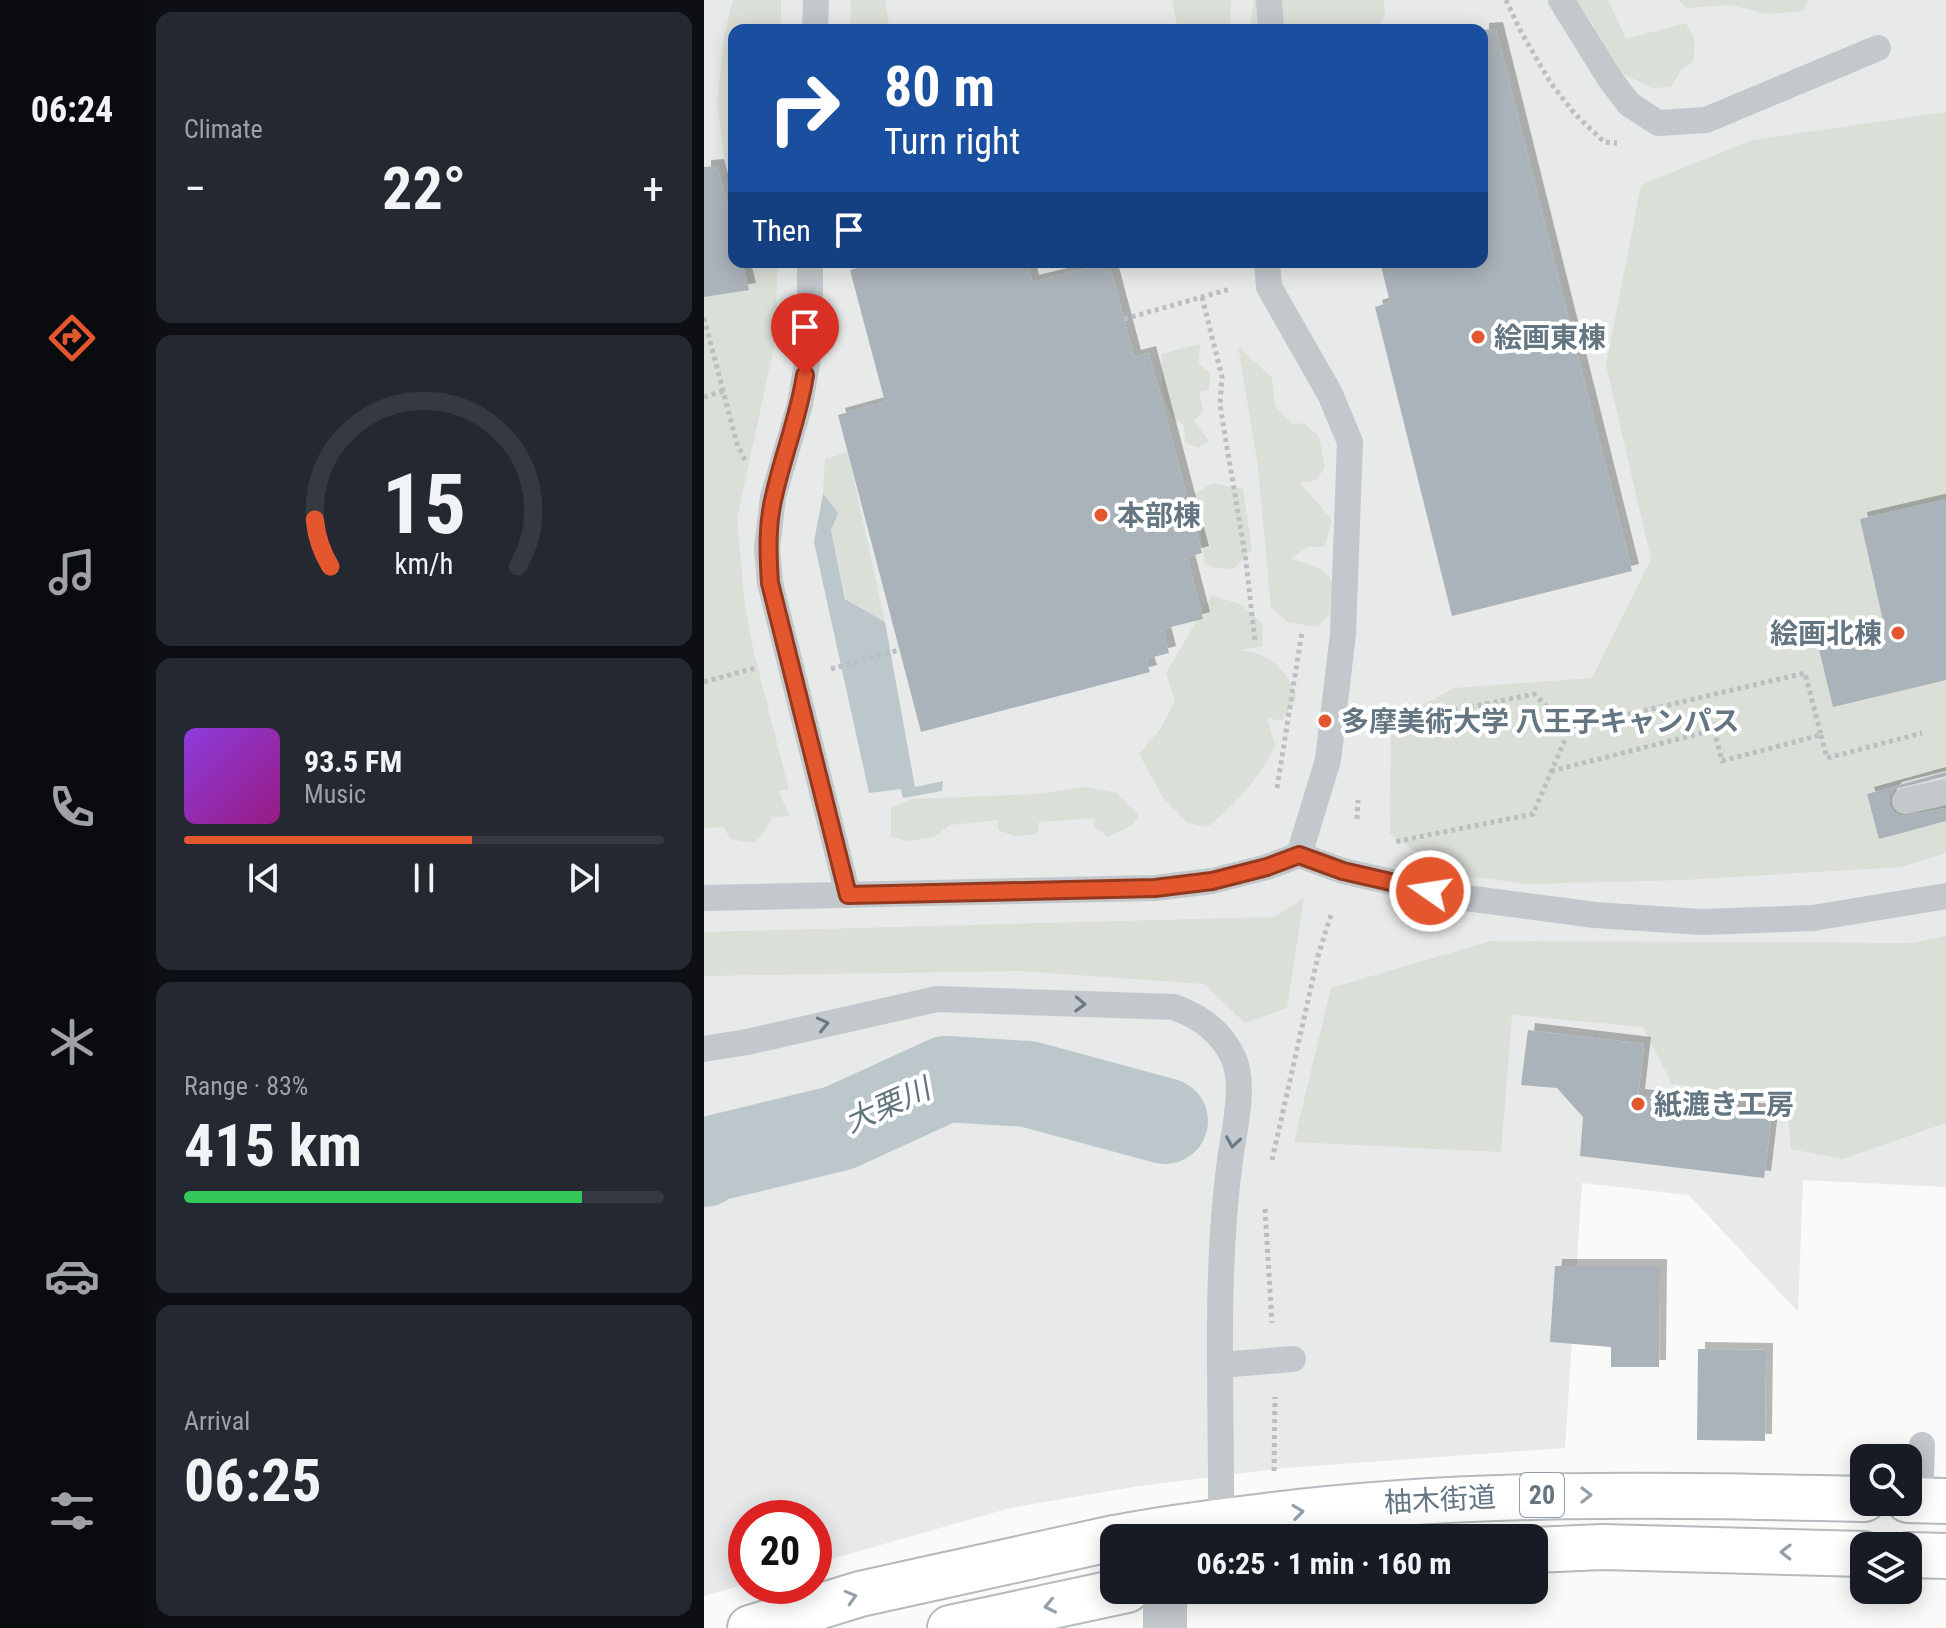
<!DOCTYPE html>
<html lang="en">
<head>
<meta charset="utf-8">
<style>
  :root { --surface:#171b24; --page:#242831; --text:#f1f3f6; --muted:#9ea1a6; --line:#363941; --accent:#e4572e }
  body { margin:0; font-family:"Roboto Condensed","Noto Sans JP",sans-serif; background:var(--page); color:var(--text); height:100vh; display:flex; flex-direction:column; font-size:30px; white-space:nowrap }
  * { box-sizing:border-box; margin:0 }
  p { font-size:26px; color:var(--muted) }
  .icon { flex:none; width:44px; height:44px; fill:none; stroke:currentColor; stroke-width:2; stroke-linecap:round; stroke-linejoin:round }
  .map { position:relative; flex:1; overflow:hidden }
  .side { display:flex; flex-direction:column; gap:12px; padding:12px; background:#0d0f14; width:560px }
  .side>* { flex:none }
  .top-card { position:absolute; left:24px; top:24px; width:760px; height:244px; border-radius:16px; box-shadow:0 4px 20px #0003; background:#1a4fa0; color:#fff; overflow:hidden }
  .tools { position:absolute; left:1146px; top:1444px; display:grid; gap:16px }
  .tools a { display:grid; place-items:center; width:72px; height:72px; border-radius:16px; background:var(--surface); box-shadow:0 4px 20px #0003; font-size:40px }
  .speed { position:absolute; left:24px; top:1500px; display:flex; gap:16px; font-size:40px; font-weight:700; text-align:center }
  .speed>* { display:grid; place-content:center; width:104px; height:104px; border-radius:50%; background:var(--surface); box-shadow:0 4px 20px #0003; line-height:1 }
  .speed .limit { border:12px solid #d22; background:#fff; color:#111 }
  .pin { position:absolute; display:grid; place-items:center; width:68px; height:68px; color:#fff; margin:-82px -34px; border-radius:50% 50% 50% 0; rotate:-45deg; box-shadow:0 0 8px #0007 }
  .pin .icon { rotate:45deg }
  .me { position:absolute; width:88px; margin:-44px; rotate:283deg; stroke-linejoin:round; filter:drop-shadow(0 0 6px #0008) }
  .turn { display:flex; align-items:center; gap:28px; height:168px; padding:0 24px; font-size:36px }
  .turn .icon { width:104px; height:104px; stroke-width:2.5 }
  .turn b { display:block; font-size:56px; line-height:68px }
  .then { display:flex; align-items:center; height:76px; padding:0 24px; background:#0003; gap:16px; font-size:30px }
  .big { font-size:60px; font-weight:700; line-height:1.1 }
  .side .card { flex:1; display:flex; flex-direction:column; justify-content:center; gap:12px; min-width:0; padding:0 28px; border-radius:16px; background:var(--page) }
  .side .dial { align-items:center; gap:0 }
  .dial svg { height:208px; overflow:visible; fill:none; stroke:var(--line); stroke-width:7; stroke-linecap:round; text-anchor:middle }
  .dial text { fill:var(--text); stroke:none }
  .song { display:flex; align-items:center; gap:24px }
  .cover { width:96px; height:96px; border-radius:12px; background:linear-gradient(135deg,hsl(270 70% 55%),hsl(310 70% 35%)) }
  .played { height:8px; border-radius:4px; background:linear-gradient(90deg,var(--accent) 60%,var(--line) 60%) }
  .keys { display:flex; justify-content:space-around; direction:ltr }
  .heat { display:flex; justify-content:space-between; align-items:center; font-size:44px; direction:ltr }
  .charge { height:12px; border-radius:6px; background:linear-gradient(90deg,#34c759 83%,var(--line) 0) }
  .trip { position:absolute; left:396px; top:1524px; width:448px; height:80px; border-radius:16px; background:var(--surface); box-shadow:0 4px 20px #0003; font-weight:700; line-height:80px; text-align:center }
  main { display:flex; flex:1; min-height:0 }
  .tab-bar { display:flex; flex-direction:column; width:144px; justify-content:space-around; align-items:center; background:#090b0e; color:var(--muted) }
  .tab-bar .icon { width:56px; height:56px }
  .tab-bar .active { color:var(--accent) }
  .tab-bar b { font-size:36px; color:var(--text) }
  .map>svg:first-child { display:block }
  .built { fill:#e8e9e9; fill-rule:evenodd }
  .green { fill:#dadfd7 }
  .water { fill:#bbc7cb }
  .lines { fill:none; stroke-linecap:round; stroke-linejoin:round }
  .river { stroke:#bbc7cb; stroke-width:86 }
  .building { fill:#aab3b9; filter:url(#shadow) }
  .primary-casing { stroke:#b5babe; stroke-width:48 }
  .path { stroke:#bbbfc2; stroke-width:5; stroke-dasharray:4 4; stroke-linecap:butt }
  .service { stroke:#c3c8cc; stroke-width:26 }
  .minor { stroke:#c3c8cc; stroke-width:44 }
  .primary { stroke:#fff; stroke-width:44 }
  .oneway { stroke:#6a7a87 }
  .oneway2 { stroke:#939fa8 }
  .route-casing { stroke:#94391e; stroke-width:20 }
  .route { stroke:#e4572e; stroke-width:14 }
  .poi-dot { fill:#e4572e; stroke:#fff; stroke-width:3 }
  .labels { text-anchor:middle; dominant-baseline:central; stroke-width:8; stroke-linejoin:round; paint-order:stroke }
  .shield { fill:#fff; stroke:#939fa8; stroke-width:2 }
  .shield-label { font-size:26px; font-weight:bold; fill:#657683 }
  .poi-label { font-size:28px; font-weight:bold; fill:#657683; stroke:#fff; text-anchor:start }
  .street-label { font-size:28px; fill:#657683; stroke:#fff }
  .water-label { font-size:30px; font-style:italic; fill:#60757c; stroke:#fff }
</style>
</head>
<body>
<main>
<nav class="tab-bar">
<b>06:24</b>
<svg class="icon active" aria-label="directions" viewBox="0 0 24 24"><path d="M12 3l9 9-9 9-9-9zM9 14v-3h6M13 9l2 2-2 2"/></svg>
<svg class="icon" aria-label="music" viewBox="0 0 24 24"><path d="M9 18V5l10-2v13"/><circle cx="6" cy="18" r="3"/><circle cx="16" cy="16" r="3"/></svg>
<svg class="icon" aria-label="phone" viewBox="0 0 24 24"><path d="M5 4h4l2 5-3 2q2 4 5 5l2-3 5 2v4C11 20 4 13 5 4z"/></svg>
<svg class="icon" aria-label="climate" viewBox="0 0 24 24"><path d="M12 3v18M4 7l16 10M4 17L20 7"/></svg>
<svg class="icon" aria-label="car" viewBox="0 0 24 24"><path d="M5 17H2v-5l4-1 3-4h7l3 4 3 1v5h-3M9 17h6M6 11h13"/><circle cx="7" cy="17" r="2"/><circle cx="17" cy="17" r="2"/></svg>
<svg class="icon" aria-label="filters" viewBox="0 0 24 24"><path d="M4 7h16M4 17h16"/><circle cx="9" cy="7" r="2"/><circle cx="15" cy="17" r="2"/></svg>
</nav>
<section class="side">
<div class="card"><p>Climate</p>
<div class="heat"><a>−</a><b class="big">22°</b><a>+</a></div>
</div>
<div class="card dial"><svg viewBox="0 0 100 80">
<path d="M14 69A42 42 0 1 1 86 69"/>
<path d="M14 69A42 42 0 0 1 8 51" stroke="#e4572e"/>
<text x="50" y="56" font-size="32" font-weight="700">15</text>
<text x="50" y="72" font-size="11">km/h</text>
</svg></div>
<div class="card">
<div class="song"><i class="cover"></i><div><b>93.5 FM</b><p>Music</p></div></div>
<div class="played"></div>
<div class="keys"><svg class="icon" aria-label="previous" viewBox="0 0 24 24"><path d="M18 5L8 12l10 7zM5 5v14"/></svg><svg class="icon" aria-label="pause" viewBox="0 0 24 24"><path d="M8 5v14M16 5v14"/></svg><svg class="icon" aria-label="next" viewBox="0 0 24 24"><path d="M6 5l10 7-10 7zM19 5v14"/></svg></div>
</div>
<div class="card"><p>Range · 83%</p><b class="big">415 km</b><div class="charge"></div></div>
<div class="card"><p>Arrival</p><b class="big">06:25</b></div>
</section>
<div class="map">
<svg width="1242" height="1628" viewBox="0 0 1242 1628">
  <defs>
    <filter id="shadow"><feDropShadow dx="7" dy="-7" stdDeviation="0" flood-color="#0004"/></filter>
  </defs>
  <rect width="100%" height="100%" fill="#fafaf8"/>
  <path class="built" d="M0 0H1242V1187L1099 1180 1094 1312 985 1195 878 1183 861 1448 581 1468 436 1486 306 1508 110 1564V1518H42V1584L0 1596ZM30 30H778V262H30Z"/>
  <g class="green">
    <path d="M29 0H77V30H30V231L13 103 20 36Z"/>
    <path d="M147 0H181L186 30H146Z"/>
    <path d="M468 0H527L526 30H474Z"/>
    <path d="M550 0H680L681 14 674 30H545Z"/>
    <path d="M869 0H904L922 39 982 23 991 41 989 62 977 70 967 87 948 88 919 74 885 69 890 26Z"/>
    <path d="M974 0H1105L1099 11 1065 14 1025 5 983 8Z"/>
    <path d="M1242 112V853L1197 867 980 880 824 884 739 873 686 833 687 722 750 688 888 678 947 559 902 365 937 185 1049 140Z"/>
    <path d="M38 262H73L72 337 33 519 41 605 50 653 85 790 74 791 86 816 68 817 62 829 51 843 26 839 20 827 0 828V297L45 289Z"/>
    <path d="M496 344 495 364 506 373 505 390 495 392 499 411 490 421 505 441 494 448 481 442 480 425 469 420 458 390 457 354Z"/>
    <path d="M534 346 568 378 571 406 590 425 599 423 615 436 621 468 612 480 596 483 628 520 620 547H603L587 559C620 570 627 568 635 605L613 627 584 622 567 608 554 466Z"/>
    <path d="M144 452 181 622 142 599 127 529 133 513 119 494 121 459Z"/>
    <path d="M508 483 539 489 548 549 530 569 511 568 501 563 490 495Z"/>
    <path d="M508 595 536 604 559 624 558 646 537 650C567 654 583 670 593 697L578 721 563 718 571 746C556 777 531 806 503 827L484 823 459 798 435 754 457 728 471 701 462 673Z"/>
    <path d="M381 787 413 793 435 815 429 825 404 837 390 826 392 818 335 822 333 834 311 836 294 830V820L246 825 230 837 204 841 187 837V808L208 799 332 794Z"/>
    <path d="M600 898 583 1008 541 1023 500 984 316 971 0 976V932L570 917Z"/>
    <path d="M1242 936V1123L1138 1159 1087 1149 1082 1098 968 1084 939 1027 808 1015 797 1152 590 1142 627 988 787 941 1209 943Z"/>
  </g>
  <path class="water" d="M119 494 134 513 127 530 141 599 181 622 211 787 239 781 238 791 199 798 197 789 165 793 110 542Z"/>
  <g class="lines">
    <path class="river" d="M0 1164 3 1160 135 1128 242 1079 324 1084 461 1121"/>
  </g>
  <g class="building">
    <path d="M792 29 928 571 748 616 671 307 686 302 676 262H778V30Z"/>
    <path d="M13 166 30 231V262H38L45 290 0 297V167Z"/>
    <path d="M176 262H323L328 282 405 263 430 357 445 353 498 553 483 557 499 619 459 629 465 653 442 659 446 672 217 732 134 415 181 402 146 270Z"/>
    <path d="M1242 499V680L1129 707 1113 641 1180 625 1156 519Z"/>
    <path d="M1242 772V776L1191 789 1186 795 1185 804 1190 812 1197 816 1242 808V821L1175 839 1163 794Z"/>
    <path d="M824 1030 940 1044 934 1096 1068 1112 1060 1178 876 1156 879 1117 853 1088 817 1085Z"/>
    <path d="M851 1266H956L955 1367H907V1347L846 1342Z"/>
    <path d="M994 1349 1062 1350 1061 1441 993 1440Z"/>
  </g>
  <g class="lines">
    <defs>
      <g id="primary">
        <path d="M1204 1500 1242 1501"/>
        <path d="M411 1538C460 1528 511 1522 561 1516 760 1491 959 1494 1160 1499"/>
        <path d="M830 1550 898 1547 1160 1554"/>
        <path d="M1204 1555 1242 1556"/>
        <path d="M46 1628 156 1594 410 1538"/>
        <path d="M246 1628 423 1590"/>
      </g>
    </defs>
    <use href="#primary" class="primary-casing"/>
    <g class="path">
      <path d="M802 0 816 30 846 82 870 113 900 142 913 143"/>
      <path d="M498 297 518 377 516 405 542 561 551 642"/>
      <path d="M0 318 33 444 41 460"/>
      <path d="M420 319 526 289"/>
      <path d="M0 397 19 391"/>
      <path d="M127 669 195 650"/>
      <path d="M0 682 51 668"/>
      <path d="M664 728 830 694 866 728 829 814 690 842"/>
      <path d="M1117 735 1123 758 1218 733"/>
      <path d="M847 771 1010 730 1018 761 1117 735 1101 673 866 728"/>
      <path d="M573 788 598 632"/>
      <path d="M653 819 654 800"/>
      <path d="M568 1160 614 956 628 912"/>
      <path d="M561 1209 568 1323"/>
      <path d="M570 1471 571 1397"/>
    </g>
    <g class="service">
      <path d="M565 0 567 30"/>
      <path d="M857 0 906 79 925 104 954 123 1002 120 1174 48"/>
      <path d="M111 30 112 0"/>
      <path d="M106 262V345L96 404 69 497 63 548 66 583 144 895"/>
      <path d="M563 262 565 287 626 394 646 442 639 634 624 760 595 855"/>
      <path d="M1201 801 1242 792"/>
      <path d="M0 898 451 888 508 881 563 867 595 855 639 871 754 897 891 915 998 922 1109 918 1242 896"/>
      <path d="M0 1049 43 1042 233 999 470 1007C495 1016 517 1031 529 1057 542 1084 530 1131 526 1160 510 1279 518 1401 517 1521"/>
      <path d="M517 1365 589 1359"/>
      <path d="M1216 1501 1218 1445"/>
    </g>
    <path class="minor" d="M461 1590V1628"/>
    <use href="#primary" class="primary"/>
  </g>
  <defs><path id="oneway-chevron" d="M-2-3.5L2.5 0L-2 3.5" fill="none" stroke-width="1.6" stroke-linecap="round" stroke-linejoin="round" transform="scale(2)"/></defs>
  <g class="oneway">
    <use href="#oneway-chevron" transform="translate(376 1004) rotate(2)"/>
    <use href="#oneway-chevron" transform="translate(119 1024) rotate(-13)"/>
    <use href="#oneway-chevron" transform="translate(529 1142) rotate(99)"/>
  </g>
  <g class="oneway2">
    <use href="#oneway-chevron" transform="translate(882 1495)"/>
    <use href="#oneway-chevron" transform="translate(594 1512) rotate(-7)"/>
    <use href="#oneway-chevron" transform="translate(1082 1552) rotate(-179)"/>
    <use href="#oneway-chevron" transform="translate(147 1597) rotate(-16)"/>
    <use href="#oneway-chevron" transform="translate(346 1606) rotate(168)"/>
  </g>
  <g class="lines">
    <defs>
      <path id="route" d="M101 375C95 416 79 455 70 496 63 524 64 554 66 583L144 895 451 888 508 881 563 867 595 855 639 871 726 891"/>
    </defs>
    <use href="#route" class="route-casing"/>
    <use href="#route" class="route"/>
  </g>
  <g class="poi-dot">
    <circle cx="774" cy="337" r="8"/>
    <circle cx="397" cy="515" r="8"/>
    <circle cx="1194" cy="633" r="8"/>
    <circle cx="621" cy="721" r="8"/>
    <circle cx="934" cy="1104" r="8"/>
  </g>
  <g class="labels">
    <rect class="shield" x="816" y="1473" width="44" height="44" rx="6"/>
    <g class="shield-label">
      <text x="838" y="1495">20</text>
    </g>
    <g class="poi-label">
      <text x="790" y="337">絵画東棟</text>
      <text x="413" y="515">本部棟</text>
      <text x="1178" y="633" text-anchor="end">絵画北棟</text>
      <text x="637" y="721">多摩美術大学 八王子キャンパス</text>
      <text x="950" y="1104">紙漉き工房</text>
    </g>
    <g class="street-label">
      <text transform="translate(736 1500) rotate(-3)">柚木街道</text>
    </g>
    <g class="water-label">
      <text transform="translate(183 1105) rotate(-24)">大栗川</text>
    </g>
  </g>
</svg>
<div class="tools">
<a><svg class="icon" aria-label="search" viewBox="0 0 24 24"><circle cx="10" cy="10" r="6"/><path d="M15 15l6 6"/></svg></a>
<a><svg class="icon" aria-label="layers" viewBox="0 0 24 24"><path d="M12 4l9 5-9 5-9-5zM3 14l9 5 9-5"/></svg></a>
</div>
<div class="speed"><div class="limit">20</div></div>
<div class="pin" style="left:101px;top:375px;background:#d93025"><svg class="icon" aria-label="arrive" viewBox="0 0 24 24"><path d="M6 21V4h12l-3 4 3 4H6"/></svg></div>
<svg class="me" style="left:726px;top:891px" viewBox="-20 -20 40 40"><circle r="17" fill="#e4572e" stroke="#fff" stroke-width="3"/><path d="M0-11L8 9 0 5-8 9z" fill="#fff"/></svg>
<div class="trip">06:25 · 1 min · 160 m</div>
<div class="top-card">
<div class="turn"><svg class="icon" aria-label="right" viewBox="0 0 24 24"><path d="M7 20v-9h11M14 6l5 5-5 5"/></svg><div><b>80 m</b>Turn right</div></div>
<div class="then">Then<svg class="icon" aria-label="arrive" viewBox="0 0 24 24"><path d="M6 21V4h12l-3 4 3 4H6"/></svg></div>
</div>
</div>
</main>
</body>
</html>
